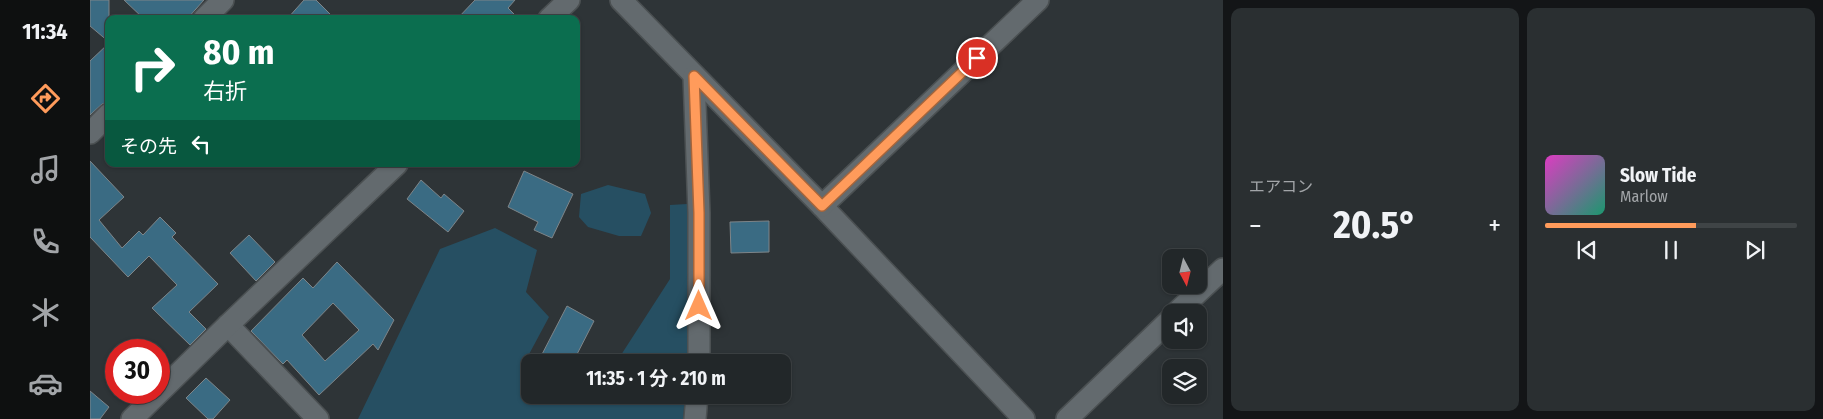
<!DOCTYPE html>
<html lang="ja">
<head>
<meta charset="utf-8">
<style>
  :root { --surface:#222729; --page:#2a2f31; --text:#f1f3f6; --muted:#a2a5a8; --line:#3f4446; --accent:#ff9b5b }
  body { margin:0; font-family:"Fira Sans Condensed","Noto Sans JP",sans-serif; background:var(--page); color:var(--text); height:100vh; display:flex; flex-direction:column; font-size:19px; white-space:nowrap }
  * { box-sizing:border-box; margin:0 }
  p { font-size:16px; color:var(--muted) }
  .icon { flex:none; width:28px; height:28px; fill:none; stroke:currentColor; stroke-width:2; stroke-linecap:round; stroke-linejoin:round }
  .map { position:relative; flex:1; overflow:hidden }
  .details { display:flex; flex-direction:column; gap:8px; padding:8px; background:#131517; width:600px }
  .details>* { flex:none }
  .top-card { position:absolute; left:15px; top:15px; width:475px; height:152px; border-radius:10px; box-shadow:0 1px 4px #0004,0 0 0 1px var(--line); background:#0b6e4f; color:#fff; overflow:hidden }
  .needle { width:32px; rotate:173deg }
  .tools { position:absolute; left:1072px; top:249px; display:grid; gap:10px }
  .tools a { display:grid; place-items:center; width:45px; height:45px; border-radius:10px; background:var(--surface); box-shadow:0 1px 4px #0004,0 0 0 1px var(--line); font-size:25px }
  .speed { position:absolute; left:15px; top:339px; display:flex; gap:10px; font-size:25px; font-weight:700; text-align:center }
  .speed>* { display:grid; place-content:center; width:65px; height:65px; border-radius:50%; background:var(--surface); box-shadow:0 1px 4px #0004,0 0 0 1px var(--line); line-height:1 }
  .speed .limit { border:8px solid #d22; background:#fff; color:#111 }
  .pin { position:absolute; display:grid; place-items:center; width:42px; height:42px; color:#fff; margin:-21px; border:2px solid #fff; border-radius:50%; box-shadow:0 1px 5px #0007 }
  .me { position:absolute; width:55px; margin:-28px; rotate:0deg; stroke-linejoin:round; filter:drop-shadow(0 0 4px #0008) }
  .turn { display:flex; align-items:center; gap:18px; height:105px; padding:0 15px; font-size:22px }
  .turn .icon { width:65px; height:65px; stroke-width:2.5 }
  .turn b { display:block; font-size:35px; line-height:42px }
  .then { display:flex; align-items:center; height:48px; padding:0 15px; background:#0003; gap:10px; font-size:19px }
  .big { font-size:38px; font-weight:700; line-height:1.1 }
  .details .tile { flex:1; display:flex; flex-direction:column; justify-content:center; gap:8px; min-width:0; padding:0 18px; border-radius:10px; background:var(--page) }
  .song { display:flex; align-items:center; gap:15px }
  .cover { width:60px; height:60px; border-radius:8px; background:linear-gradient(135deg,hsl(310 70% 55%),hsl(160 70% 35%)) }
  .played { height:5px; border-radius:2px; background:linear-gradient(90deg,var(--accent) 60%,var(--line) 60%) }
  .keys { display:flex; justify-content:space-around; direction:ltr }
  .heat { display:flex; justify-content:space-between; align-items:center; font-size:28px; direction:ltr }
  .details .tiles { flex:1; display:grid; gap:8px; grid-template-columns:repeat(2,1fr) }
  .trip { position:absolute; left:431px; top:354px; width:270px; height:50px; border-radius:10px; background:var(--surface); box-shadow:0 1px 4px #0004,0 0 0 1px var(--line); font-weight:700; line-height:50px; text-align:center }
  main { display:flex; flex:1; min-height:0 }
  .tab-bar { display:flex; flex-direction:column; width:90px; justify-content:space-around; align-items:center; background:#0e1010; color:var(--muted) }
  .tab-bar .icon { width:35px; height:35px }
  .tab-bar .selected { color:var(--accent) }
  .tab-bar b { font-size:22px; color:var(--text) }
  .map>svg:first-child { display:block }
  .green { fill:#264f62 }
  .building { fill:#3a6b83; stroke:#7e8589; fill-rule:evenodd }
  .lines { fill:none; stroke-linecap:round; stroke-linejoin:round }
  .minor-casing { stroke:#4b5052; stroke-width:24 }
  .minor { stroke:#636a6e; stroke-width:21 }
  .route-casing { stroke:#a6653b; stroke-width:12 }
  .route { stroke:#ff9b5b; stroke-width:9 }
</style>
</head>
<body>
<main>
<nav class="tab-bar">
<b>11:34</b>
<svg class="icon selected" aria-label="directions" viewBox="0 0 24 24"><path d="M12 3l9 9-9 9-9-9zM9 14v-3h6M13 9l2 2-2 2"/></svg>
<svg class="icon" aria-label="music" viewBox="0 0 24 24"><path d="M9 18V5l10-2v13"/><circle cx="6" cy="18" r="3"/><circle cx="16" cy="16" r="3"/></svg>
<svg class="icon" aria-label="phone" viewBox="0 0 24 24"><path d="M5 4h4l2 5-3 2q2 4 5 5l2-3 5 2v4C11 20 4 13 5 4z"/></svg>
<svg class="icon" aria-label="climate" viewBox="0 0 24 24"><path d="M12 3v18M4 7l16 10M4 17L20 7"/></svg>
<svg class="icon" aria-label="car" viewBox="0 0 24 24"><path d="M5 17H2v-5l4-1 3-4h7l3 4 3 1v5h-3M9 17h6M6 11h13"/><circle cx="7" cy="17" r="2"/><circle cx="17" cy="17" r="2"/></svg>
</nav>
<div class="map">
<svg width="1133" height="419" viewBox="0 0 1133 419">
  <rect width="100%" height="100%" fill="#2e3437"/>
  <g class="green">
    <path d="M518 185 555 194 561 213 551 236H529L498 227 489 217 491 194Z"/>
    <path d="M597 204V362H495L498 355H531L580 279V205Z"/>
    <path d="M405 228 447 250 436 292 459 317 430 371 440 377V395H473L476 397 477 395H595L593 419H268L350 249Z"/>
  </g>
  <g class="building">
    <path d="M0 0H19V42L0 26Z"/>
    <path d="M34 0H114L97 19H54Z"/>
    <path d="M214 0H226L245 19H197Z"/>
    <path d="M385 0H425L418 8 429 19H367Z"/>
    <path d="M19 43V102L12 104 0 115V61Z"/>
    <path d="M0 161 34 197 9 220 32 248 49 231 53 235 70 217 86 233 82 237 128 284 99 312 116 329 100 345 62 308 87 285 59 256 38 277 0 237Z"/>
    <path d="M434 171 483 194 462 238 444 230 448 222 418 207Z"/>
    <path d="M331 180 351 198 354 194 374 211 358 232 317 199Z"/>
    <path d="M679 221V252L641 253 640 222Z"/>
    <path d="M159 235 185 262 166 281 140 253Z"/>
    <path d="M247 262 304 320 288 350 283 344 229 395 197 360 193 364 161 331 213 278 223 288ZM243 303 269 330 235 361 212 335Z"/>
    <path d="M477 306 504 321 483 362H448Z"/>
    <path d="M116 378 140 400 123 419H118L96 398Z"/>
    <path d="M0 391 19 407 10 419H0Z"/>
  </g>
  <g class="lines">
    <defs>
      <g id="minor">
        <path d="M531 0 732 206 934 419"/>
        <path d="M114 19 133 0"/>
        <path d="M459 19 479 0"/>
        <path d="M604 76 609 213V362"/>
        <path d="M0 133 19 114"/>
        <path d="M732 206 948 0"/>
        <path d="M1087 312 1133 269"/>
        <path d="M138 325 228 419"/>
        <path d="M42 419 138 325 307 164"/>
        <path d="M605 419 607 395"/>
        <path d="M977 419 1081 319"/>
      </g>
    </defs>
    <use href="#minor" class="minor-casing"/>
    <use href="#minor" class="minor"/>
  </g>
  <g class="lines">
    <defs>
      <path id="route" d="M609 306V213L604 76 732 206 887 58"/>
    </defs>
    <use href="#route" class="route-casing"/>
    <use href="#route" class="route"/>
  </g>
</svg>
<div class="tools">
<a><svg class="needle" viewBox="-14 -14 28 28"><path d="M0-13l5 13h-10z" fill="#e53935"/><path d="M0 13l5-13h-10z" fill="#a2a5a8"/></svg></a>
<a><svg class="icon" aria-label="sound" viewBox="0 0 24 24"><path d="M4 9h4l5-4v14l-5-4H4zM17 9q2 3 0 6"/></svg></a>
<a><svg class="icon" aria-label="layers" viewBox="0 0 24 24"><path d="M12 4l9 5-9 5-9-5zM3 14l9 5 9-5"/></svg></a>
</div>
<div class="speed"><div class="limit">30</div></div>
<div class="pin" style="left:887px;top:58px;background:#d93025"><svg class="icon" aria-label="arrive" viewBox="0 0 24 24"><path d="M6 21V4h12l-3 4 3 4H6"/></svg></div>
<svg class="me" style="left:609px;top:306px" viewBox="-20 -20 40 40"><path d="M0-17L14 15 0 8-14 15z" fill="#ff9b5b" stroke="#fff" stroke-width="4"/></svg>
<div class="trip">11:35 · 1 分 · 210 m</div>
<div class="top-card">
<div class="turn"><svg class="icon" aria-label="right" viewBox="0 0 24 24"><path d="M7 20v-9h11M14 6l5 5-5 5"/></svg><div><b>80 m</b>右折</div></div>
<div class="then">その先<svg class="icon" aria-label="left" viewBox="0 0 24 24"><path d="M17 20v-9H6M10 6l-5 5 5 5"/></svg></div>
</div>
</div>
<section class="details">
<div class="tiles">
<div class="tile"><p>エアコン</p>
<div class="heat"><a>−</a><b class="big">20.5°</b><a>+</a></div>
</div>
<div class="tile">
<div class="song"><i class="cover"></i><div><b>Slow Tide</b><p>Marlow</p></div></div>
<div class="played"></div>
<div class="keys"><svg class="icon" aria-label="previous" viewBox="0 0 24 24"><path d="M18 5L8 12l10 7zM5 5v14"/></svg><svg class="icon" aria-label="pause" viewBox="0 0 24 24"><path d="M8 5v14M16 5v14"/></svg><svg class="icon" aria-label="next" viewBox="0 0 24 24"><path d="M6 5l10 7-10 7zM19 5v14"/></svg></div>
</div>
</div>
</section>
</main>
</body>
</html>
